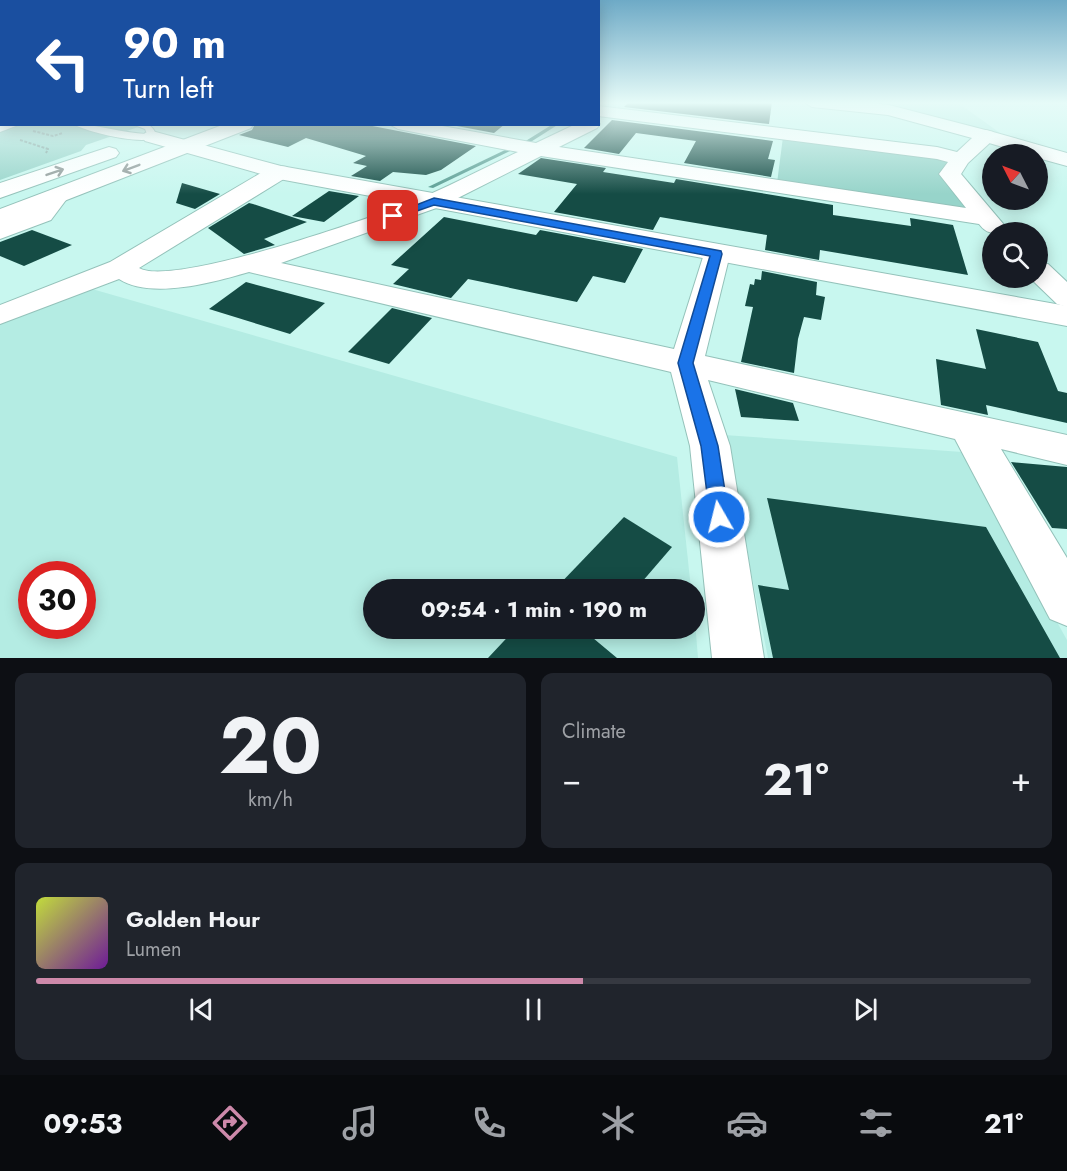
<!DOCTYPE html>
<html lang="en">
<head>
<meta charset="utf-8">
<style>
  :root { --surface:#171b24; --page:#20242c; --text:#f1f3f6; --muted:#9ea1a6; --line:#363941; --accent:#cd89aa }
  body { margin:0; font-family:Jost,sans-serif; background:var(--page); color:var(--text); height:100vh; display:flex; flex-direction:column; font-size:22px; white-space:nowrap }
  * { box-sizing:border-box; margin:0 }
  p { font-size:20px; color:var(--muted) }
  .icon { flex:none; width:33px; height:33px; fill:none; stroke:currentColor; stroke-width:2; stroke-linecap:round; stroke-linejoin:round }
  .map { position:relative; height:658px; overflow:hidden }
  .drawer { display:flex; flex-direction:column; gap:15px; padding:15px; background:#0d0f14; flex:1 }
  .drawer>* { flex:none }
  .banner { position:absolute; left:0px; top:0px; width:600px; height:126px; box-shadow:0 3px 15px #0003; background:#1a4fa0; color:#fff; overflow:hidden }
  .needle { width:39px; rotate:312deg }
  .controls { position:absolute; left:982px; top:144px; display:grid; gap:12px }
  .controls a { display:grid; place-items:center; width:66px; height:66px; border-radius:50%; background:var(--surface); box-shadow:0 3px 15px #0003; font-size:30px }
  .speed { position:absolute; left:18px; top:561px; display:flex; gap:12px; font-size:30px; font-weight:700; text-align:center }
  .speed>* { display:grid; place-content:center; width:78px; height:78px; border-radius:50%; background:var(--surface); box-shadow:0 3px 15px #0003; line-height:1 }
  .speed .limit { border:9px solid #d22; background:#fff; color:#111 }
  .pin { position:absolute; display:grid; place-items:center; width:51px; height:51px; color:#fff; margin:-26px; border-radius:12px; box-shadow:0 3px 9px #0006 }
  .me { position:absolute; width:66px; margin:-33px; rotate:352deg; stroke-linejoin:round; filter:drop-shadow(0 0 4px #0008) }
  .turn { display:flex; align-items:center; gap:21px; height:126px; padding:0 24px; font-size:27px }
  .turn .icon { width:78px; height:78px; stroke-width:2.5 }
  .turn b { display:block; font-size:42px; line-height:51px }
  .big { font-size:45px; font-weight:700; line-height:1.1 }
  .drawer .card { flex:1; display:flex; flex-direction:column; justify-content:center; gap:9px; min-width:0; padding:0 21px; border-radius:12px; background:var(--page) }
  .drawer .dial { align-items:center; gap:0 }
  .dial b { font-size:78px; line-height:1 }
  .song { display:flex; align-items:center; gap:18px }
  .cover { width:72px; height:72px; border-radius:9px; background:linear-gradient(135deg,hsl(70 70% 55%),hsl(280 70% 35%)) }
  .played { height:6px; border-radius:3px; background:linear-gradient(90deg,var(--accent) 55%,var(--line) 55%) }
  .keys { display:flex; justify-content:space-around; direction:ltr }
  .heat { display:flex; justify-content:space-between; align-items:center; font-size:33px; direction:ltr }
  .drawer .tiles { flex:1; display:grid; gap:15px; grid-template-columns:1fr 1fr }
  .card:last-child { grid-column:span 2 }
  .trip { position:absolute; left:363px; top:579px; width:342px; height:60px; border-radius:30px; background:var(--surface); box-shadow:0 3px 15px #0003; font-weight:700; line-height:60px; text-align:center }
  .tabs { display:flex; height:96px; justify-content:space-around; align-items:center; background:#090b0e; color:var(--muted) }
  .tabs .icon { width:42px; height:42px }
  .tabs .current { color:var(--accent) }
  .tabs b { font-size:27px; color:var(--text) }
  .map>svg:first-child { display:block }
  .built { fill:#b4ece3; fill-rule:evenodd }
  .green { fill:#97d4ca }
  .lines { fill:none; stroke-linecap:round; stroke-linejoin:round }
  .stream { fill:#589c92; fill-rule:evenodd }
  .building { fill:#154c45 }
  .service-casing { stroke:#94c2ba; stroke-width:2 }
  .minor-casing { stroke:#94c2ba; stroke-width:2 }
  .tertiary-casing { stroke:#94c2ba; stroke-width:2 }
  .trunk-casing { stroke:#94c2ba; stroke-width:2 }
  .path { stroke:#7ea09b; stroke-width:2; stroke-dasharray:3 1.5; stroke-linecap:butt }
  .service { fill:#fff; fill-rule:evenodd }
  .minor { fill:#fff; fill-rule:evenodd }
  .tertiary { fill:#fff; fill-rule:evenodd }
  .trunk { fill:#fff; fill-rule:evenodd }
  .oneway { stroke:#909998 }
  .route { fill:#1a73e8; stroke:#114b97; stroke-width:1.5 }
</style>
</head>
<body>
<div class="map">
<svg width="1067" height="658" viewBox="0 0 1067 658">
  <rect width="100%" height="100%" fill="#c8f7ef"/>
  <g class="built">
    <path d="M851 102H957L1011 141 892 108Z"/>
    <path d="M85 287 677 457 691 589 374 590V628H694L695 621 698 658H0V319ZM32 574H82V626H32Z"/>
    <path d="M724 435 962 452 1067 640V658H768Z"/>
  </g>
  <g class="green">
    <path d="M0 102 2 124 144 125 86 145 81 151 0 180Z"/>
    <path d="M783 137 943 156 954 162 974 207 963 210 777 183Z"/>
  </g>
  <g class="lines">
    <g class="stream">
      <path d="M553 124H559L529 143 524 142Z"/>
      <path d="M505 150 510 151 433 188 428 187Z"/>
    </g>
  </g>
  <g class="building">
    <path d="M629 102H772L769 124 624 107Z"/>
    <path d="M612 120 773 141 768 159 775 160 771 177 684 163 696 141 636 133 619 154 584 148Z"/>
    <path d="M255 124H362L476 146 441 170 426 175 393 172 380 181 351 176 367 166 353 163 366 156 306 138 288 147 239 135 252 130Z"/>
    <path d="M446 124H505L494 133Z"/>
    <path d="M541 158 606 168 603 172 674 183 676 179 833 205V215L911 226 910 218 953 225 968 275 820 250 819 260 765 250 767 235 660 217 653 230 554 212 577 184 518 174Z"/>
    <path d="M182 183 220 194 195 209 176 203Z"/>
    <path d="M329 191 359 196 324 222 292 216Z"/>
    <path d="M249 203 253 204 307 222 264 239 275 245 244 254 208 228Z"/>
    <path d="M444 217 536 235 540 230 643 249 625 283 593 276 577 302 468 279 451 298 393 284 409 269 391 265Z"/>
    <path d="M32 230 72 245 24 266 0 256V242Z"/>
    <path d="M762 271 817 282 816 295 825 297 821 320 804 317 798 339 794 373 741 362 753 307 745 306 750 284 754 285 755 279 761 280Z"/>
    <path d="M246 282 325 303 290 334 209 309Z"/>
    <path d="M392 308 432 318 389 364 348 352Z"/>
    <path d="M976 329 1038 342 1058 391 1067 393V423L986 405 988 415 941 405 936 359 986 369Z"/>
    <path d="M735 389 793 403 799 421 741 417Z"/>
    <path d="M1011 462 1067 467V529L1052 528Z"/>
    <path d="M767 498 986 527 1060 658H773L758 585 789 590Z"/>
    <path d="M624 517 672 547 635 590H554Z"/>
    <path d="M516 628H601L593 638 617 658H488Z"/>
  </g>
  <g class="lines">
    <defs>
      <g id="service">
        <path d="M0 106H2L0 111Z"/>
        <path d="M6 124H21L0 132V126Z"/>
        <path d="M73 124C98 124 121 133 147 134L145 129 132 124C146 124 152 122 157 137 143 146 87 132 73 124Z"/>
      </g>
      <g id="minor">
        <path d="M804 102H861L889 105 993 132 995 136 993 140 968 163 961 174 1005 226 1002 231C991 234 986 233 979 224L541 156 442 206 281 263 674 349 704 254 708 248 717 246 726 248 730 254 705 356 1067 435V465L1001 449 1067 558V626L1050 619 955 439 708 380 730 446 764 658H712L690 446 671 372 249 272C215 282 151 300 119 279L0 324V305L110 262 271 167 279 166 287 167 290 172 287 177 139 268C172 288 386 214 428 195 458 182 488 166 518 152L398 129 389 124H431L536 143 576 124H598V122L600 124 597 128 559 147 966 208 939 174 948 162 937 159 598 116V106L937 147 957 152 972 138 888 115 812 107Z"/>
        <path d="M58 189 66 191 69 196 51 220 0 239V222L33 210 50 191Z"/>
        <path d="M1038 262 1048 264 1067 282V307L1057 304 1030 278H1038Z"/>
      </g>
      <g id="tertiary">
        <path d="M986 130 1067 153V166L1038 158V154H1026L979 140 976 136 979 132Z"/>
        <path d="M152 131 281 166 1067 306V326L279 179 145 141 142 137 145 133Z"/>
      </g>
      <g id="trunk">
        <path d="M225 124H253L251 128 0 226V209Z"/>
        <path d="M109 147 116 149 119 153 116 157 0 198V183Z"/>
      </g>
    </defs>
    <use href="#service" class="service-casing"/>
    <use href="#minor" class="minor-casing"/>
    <use href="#tertiary" class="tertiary-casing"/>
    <use href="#trunk" class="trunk-casing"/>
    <g class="path">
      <path d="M33 131 53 136 63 133"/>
      <path d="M20 140 48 149 46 153"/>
    </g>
    <use href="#service" class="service"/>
    <use href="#minor" class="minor"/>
    <use href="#tertiary" class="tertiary"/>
    <use href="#trunk" class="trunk"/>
  </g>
  <defs><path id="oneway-shaft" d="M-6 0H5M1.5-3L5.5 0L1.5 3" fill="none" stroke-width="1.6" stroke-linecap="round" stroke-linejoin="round" transform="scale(1.5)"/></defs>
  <g class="oneway">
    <use href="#oneway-shaft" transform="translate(131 168) rotate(159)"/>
    <use href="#oneway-shaft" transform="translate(55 172) rotate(-19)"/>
  </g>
  <linearGradient id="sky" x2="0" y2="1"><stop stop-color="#6eaac6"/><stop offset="0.53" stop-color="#e6fbf8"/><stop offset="1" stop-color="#e6fbf8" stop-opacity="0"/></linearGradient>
  <rect width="1067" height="194" fill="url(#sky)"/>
  <path class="route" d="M434 198 721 251 722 254 693 363 718 446 729 517 726 522 719 525 713 522 710 517 701 446 678 363 710 256 434 205 397 218 388 216Z"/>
</svg>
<div class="controls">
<a><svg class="needle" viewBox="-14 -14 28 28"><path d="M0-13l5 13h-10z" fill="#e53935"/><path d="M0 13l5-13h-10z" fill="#9ea1a6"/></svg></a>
<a><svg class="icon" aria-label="search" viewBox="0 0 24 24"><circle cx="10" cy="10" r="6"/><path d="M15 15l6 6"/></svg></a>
</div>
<div class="speed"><div class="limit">30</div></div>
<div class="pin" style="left:393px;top:216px;background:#d93025"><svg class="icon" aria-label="arrive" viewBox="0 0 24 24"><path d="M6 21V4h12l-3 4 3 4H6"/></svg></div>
<svg class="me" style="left:719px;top:517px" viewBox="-20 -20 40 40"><circle r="17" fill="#1a73e8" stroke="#fff" stroke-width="3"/><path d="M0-11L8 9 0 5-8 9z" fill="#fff"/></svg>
<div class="trip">09:54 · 1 min · 190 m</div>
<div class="banner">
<div class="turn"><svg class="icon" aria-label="left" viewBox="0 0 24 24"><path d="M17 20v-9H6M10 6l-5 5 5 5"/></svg><div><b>90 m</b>Turn left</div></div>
</div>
</div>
<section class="drawer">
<div class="tiles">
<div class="card dial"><b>20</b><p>km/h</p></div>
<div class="card"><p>Climate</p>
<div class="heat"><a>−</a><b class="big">21°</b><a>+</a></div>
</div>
<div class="card">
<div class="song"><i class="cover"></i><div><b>Golden Hour</b><p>Lumen</p></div></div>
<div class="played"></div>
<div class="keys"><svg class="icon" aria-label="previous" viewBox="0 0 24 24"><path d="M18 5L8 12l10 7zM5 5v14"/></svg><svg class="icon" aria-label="pause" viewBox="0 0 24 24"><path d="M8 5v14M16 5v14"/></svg><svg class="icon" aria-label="next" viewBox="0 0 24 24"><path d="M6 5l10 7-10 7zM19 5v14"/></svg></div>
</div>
</div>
</section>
<nav class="tabs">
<b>09:53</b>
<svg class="icon current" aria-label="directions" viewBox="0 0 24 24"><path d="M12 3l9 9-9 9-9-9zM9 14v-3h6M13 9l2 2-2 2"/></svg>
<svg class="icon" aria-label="music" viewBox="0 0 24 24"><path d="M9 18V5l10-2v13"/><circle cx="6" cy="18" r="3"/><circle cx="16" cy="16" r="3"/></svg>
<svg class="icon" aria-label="phone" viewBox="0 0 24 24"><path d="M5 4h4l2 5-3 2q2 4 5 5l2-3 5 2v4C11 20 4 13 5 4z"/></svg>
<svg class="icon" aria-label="climate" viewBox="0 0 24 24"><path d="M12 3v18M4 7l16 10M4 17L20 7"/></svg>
<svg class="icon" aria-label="car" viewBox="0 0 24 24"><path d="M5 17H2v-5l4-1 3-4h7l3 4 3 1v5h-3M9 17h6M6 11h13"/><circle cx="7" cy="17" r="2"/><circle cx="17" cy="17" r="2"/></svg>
<svg class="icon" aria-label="filters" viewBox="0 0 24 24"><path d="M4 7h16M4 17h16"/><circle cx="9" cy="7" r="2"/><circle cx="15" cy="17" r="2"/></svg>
<b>21°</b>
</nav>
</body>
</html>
